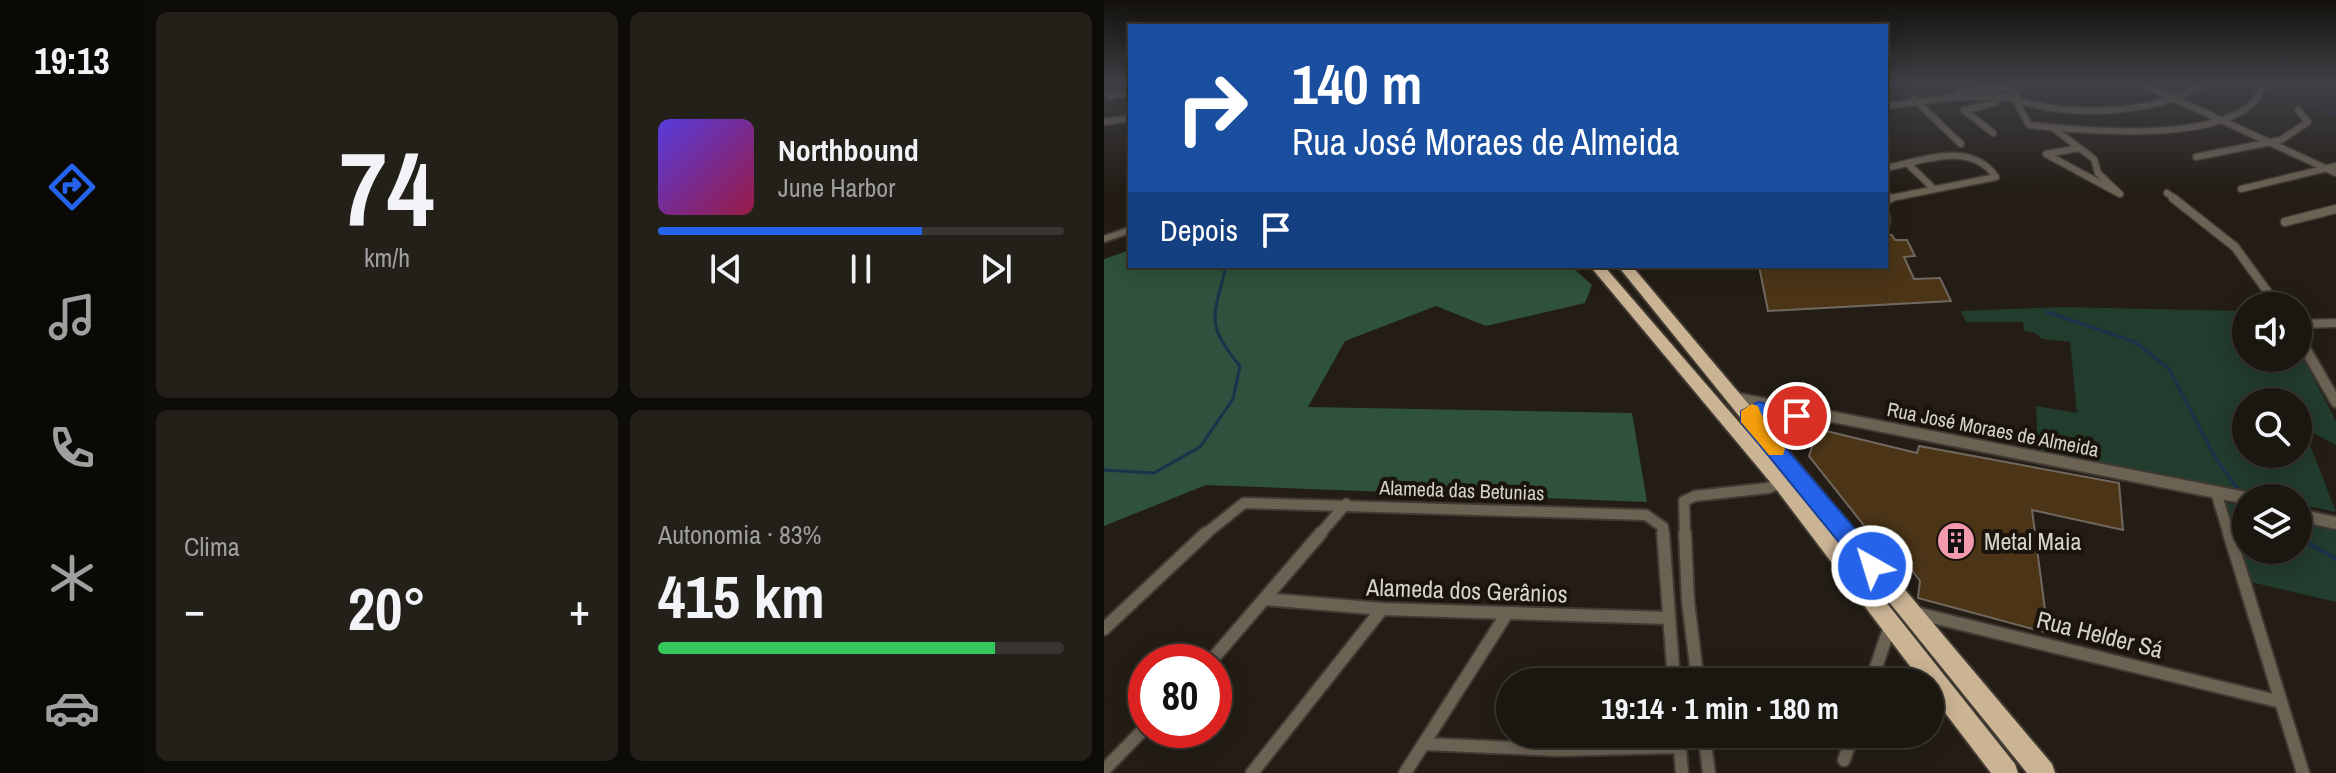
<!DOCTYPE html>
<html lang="pt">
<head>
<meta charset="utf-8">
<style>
  :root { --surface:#1a1610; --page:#231f19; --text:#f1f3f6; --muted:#9f9f9f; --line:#383530; --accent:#2563eb }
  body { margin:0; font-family:"Archivo Narrow",sans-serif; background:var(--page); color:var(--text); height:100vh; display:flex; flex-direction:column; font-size:30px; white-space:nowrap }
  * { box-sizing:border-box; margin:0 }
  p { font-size:26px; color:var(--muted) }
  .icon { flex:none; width:44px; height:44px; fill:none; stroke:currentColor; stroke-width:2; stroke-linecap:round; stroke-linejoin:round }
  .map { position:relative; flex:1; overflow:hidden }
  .side { display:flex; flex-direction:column; gap:12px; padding:12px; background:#0e0c09; width:960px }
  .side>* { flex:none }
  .top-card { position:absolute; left:24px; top:24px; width:760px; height:244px; border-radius:0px; box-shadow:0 4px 20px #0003,0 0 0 2px var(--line); background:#1a4fa0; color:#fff; overflow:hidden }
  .buttons { position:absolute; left:1128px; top:292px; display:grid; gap:16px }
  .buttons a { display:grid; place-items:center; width:80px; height:80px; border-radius:50%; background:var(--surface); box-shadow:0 4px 20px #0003,0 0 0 2px var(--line); font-size:40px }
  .speed { position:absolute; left:24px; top:644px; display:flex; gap:16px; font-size:40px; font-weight:700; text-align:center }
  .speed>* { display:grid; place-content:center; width:104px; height:104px; border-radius:50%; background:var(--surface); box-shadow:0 4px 20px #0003,0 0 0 2px var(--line); line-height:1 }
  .speed .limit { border:12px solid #d22; background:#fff; color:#111 }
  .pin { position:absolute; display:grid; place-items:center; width:68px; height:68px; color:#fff; margin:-34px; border:4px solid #fff; border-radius:50%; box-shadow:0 2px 8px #0007 }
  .me { position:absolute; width:88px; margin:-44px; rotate:321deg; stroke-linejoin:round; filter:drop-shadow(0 0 6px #0008) }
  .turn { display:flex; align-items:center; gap:28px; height:168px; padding:0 32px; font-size:36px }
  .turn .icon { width:104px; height:104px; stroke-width:2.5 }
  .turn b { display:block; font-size:56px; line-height:68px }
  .then { display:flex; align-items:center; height:76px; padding:0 32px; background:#0003; gap:16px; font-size:30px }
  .big { font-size:60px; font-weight:800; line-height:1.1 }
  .side .tile { flex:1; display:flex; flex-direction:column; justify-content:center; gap:12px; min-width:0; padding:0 28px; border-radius:12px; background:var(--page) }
  .side .dial { align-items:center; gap:0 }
  .dial b { font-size:104px; line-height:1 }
  .song { display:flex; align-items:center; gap:24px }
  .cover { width:96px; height:96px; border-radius:12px; background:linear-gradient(135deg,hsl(250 70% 55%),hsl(340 70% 35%)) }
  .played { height:8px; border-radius:4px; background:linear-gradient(90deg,var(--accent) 65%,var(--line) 65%) }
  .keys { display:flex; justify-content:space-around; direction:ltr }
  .heat { display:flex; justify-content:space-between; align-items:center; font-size:44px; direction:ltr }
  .charge { height:12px; border-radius:6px; background:linear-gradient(90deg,#34c759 83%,var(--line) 0) }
  .side .tiles { flex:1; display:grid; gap:12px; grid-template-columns:repeat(2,1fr) }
  .trip { position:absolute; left:392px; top:668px; width:448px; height:80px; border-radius:40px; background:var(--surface); box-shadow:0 4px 20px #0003,0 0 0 2px var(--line); font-weight:800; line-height:80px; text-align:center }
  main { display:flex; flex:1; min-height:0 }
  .menu { display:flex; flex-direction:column; width:144px; justify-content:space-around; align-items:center; background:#0a0906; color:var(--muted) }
  .menu .icon { width:56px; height:56px }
  .menu .selected { color:var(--accent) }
  .menu b { font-size:36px; color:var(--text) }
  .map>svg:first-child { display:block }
  .green { fill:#223c2d }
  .forest { fill:#2e523d }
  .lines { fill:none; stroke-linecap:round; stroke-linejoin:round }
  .stream-far2 { stroke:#1c314b; stroke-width:2 }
  .stream-far1 { stroke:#1c314b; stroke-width:3 }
  .stream { stroke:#1c314b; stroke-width:4 }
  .building { fill:#4c3517; stroke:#70685f; stroke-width:2 }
  .minor-far3-casing { stroke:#403a32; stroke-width:9 }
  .minor-far2-casing { stroke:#403a32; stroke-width:11 }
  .minor-far1-casing { stroke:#403a32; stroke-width:14 }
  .minor-casing { stroke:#403a32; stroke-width:16 }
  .tertiary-casing { stroke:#403a32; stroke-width:4 }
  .trunk-casing { stroke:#403a32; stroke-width:4 }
  .minor-far3 { stroke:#6c6254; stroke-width:6 }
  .minor-far2 { stroke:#6c6254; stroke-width:8 }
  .minor-far1 { stroke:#6c6254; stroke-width:10 }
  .minor { stroke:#6c6254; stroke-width:12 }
  .tertiary { fill:#6c6254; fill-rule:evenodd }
  .trunk { fill:#cbb494; fill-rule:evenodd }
  .route { fill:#2563eb; stroke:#184099; stroke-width:2 }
  .slow { fill:#f59e0b }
  .labels { text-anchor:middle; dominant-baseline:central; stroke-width:8; stroke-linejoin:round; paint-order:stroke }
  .street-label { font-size:20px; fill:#d6d1cc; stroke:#1a140c }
  .near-poi-label { font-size:24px; fill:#d6d1cc; stroke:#1a140c; text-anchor:start }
  .near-street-label { font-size:24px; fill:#d6d1cc; stroke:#1a140c }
</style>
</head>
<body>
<main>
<nav class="menu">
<b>19:13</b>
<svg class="icon selected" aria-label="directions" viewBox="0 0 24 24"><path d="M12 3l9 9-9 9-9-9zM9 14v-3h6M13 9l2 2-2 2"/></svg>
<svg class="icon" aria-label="music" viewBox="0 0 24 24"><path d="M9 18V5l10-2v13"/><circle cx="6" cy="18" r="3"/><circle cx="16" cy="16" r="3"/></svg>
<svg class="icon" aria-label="phone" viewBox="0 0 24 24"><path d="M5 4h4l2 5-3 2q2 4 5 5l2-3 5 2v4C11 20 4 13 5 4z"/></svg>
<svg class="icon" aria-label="climate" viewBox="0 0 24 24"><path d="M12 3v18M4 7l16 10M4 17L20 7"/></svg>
<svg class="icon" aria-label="car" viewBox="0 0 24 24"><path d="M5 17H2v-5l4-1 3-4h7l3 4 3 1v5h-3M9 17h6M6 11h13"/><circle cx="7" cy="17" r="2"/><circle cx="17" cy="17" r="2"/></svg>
</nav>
<section class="side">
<div class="tiles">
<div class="tile dial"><b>74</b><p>km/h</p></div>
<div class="tile">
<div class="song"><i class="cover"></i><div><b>Northbound</b><p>June Harbor</p></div></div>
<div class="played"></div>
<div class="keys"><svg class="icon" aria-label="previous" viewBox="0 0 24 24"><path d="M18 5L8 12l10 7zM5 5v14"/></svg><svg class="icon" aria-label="pause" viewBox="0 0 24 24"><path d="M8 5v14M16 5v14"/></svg><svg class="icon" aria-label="next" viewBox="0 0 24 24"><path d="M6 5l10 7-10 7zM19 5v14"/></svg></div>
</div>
<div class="tile"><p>Clima</p>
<div class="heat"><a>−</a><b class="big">20°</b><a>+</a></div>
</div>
<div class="tile"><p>Autonomia · 83%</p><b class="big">415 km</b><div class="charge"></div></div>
</div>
</section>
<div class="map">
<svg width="1232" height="773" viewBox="0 0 1232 773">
  <rect width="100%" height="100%" fill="#231d15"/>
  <g class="green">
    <path d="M958 307 1138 311 1142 315V358H1194V348L1232 421V445L1200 428 1194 435V402H1142V454H1194V435L1206 445 1232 512 1194 504V498H1165L934 451 932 406 973 413 966 342 938 339 931 333 920 331 919 322H862L857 311Z"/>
    <path d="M1116 501 1142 507V550H1194V517L1232 524V602L1142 581Z"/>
  </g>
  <path class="forest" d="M26 250V266H467L488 285 481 303 382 326 332 306 241 341 204 407 528 413 543 502 102 485 0 526V259Z"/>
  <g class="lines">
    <g class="stream-far2">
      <path d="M1178 83 1197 102 1232 114"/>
      <path d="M809 92 813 83"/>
    </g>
    <g class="stream-far1">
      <path d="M943 312 1031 342 1065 369 1112 459 1137 493"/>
      <path d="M0 470 50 473 96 447 129 399 136 366C100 323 110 317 122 266"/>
    </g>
    <path class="stream" d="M1194 537 1232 559"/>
  </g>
  <g class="building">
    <path d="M782 235H788L791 240H803L811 256 800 257 810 279 836 278 847 301 664 311 655 266H782Z"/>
    <path d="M714 429 813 453 815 446 1015 483 1019 530 928 510 944 633 814 598 816 581 799 559 781 552 705 456Z"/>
  </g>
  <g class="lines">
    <defs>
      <g id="minor-far3">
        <path d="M956 83H990"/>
        <path d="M1043 86 1232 173"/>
        <path d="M887 87 904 88 912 95 896 98 882 91Z"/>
        <path d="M855 91 887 87"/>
        <path d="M5 96 26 93"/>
        <path d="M907 98C966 118 1049 115 1103 83"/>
        <path d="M810 99 857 144"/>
        <path d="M912 101 925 125C980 131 1105 142 1148 104 1153 99 1157 89 1161 83"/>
        <path d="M782 106 849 97H890"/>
        <path d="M0 122 26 118"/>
        <path d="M949 128 990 159 994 173 1016 194 942 154 975 148"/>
        <path d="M889 133 860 110 891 103 893 98"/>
        <path d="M1092 157 1177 140 1204 122 1194 110"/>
        <path d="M804 164 830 189"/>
        <path d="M782 168C818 161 867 140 892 177L782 199"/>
        <path d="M1137 189 1232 166"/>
        <path d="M1063 193 1072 200"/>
      </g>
      <g id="minor-far2">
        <path d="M1069 198 1131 247 1174 306"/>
        <path d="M782 199 787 198"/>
        <path d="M782 217V223"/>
        <path d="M1181 222 1232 209"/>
        <path d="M1194 324 1232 323"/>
        <path d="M1194 336 1200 347"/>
      </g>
      <g id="minor-far1">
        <path d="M1199 345 1232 402"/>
        <path d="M1112 492 1125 535"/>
        <path d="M100 535 140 503 542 515 559 527 560 535"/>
        <path d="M215 535 242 504"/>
        <path d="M581 535 580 501 591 496 664 488 680 482"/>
      </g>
      <g id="minor">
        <path d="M559 533 570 682"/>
        <path d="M581 533 584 601 594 682"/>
        <path d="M1125 533 1199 773"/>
        <path d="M161 599 278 609 564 618"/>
        <path d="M812 613 1177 702"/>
        <path d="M0 629 102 533"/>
        <path d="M106 662 217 533"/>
        <path d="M767 682 786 626"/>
        <path d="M575 734 578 773"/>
        <path d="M600 734 605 773"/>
        <path d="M322 744 454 750 576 747"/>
        <path d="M740 760 749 734"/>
        <path d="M0 770 42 727"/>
        <path d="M148 773 278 609"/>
        <path d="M301 773 402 615"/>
      </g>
      <g id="tertiary">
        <path d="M26 227V233L0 242V236Z"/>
        <path d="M628 392 1142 492 1147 494 1149 498H1142V504L628 402 624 400 622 397 624 394Z"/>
        <path d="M1194 509 1232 517V529L1194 521Z"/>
      </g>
      <g id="trunk">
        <path d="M486 266H500L684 479 911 764 914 773H887L826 693V682H818L672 489Z"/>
        <path d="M514 266H528L948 764 951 773H923Z"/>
      </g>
    </defs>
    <use href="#minor-far3" class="minor-far3-casing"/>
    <use href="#minor-far2" class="minor-far2-casing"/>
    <use href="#minor-far1" class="minor-far1-casing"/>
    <use href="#minor" class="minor-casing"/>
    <use href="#tertiary" class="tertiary-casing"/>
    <use href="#trunk" class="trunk-casing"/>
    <use href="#minor-far3" class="minor-far3"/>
    <use href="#minor-far2" class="minor-far2"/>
    <use href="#minor-far1" class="minor-far1"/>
    <use href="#minor" class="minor"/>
    <use href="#tertiary" class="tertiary"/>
    <use href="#trunk" class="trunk"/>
  </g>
  <linearGradient id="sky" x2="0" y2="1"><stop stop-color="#13100c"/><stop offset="0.43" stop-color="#3f4046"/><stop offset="1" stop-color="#3f4046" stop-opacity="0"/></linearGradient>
  <rect width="1232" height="192" fill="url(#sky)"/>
  <path class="route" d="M654 402 699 411 702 416 693 423 656 418 776 558 779 566 776 573 768 576 760 573 637 422V411Z"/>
  <path class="slow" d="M648 404 654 406C659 422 672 433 681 449L679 455H665L637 422V411Z"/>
  <defs>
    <symbol id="building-disc" viewBox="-11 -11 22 22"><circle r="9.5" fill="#f39aac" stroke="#1a140c"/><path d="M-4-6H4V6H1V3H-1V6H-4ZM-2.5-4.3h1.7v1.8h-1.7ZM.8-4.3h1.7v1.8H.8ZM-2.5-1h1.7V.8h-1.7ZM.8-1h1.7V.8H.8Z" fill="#111"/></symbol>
  </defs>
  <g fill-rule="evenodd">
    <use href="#building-disc" x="830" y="519" width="44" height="44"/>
  </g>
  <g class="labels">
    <g class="street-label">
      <text transform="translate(889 429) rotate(11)">Rua José Moraes de Almeida</text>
      <text transform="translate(358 490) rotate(2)">Alameda das Betunias</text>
    </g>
    <g class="near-poi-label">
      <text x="880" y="541">Metal Maia</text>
    </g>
    <g class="near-street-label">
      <text transform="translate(363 590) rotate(2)">Alameda dos Gerânios</text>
      <text transform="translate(996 634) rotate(14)">Rua Helder Sá</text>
    </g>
  </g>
</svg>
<div class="buttons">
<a><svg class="icon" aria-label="sound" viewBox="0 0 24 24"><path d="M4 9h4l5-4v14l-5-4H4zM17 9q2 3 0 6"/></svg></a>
<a><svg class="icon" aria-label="search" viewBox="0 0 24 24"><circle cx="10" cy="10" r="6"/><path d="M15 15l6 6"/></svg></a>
<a><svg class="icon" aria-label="layers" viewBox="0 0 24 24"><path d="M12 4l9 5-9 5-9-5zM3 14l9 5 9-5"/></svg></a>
</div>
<div class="speed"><div class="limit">80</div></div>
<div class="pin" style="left:693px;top:416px;background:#d93025"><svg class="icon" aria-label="arrive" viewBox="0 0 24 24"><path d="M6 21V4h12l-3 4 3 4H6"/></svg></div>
<svg class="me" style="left:768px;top:566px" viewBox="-20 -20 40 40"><circle r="17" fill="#2563eb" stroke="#fff" stroke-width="3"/><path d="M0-11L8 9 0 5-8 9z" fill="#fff"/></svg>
<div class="trip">19:14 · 1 min · 180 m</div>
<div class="top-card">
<div class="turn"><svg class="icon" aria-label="right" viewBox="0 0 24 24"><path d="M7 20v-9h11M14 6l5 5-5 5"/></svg><div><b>140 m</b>Rua José Moraes de Almeida</div></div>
<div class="then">Depois<svg class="icon" aria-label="arrive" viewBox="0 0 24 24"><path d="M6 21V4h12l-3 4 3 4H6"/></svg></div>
</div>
</div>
</main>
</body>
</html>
